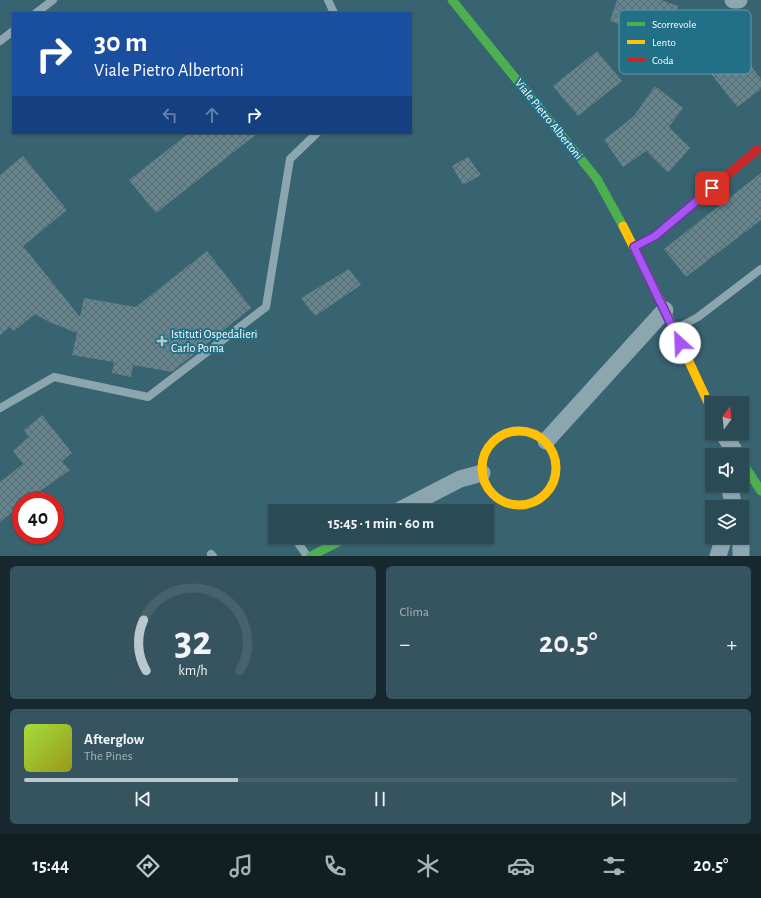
<!DOCTYPE html>
<html lang="it">
<head>
<meta charset="utf-8">
<style>
  :root { --surface:#2a4a55; --page:#36545f; --text:#f1f3f6; --muted:#a5b3b9; --line:#46626c; --accent:#b9c8cd }
  body { margin:0; font-family:"Alegreya Sans",sans-serif; background:var(--page); color:var(--text); height:100vh; display:flex; flex-direction:column; font-size:15px; white-space:nowrap }
  * { box-sizing:border-box; margin:0 }
  p { font-size:13px; color:var(--muted) }
  .icon { flex:none; width:22px; height:22px; fill:none; stroke:currentColor; stroke-width:2; stroke-linecap:round; stroke-linejoin:round }
  .map { position:relative; height:556px; overflow:hidden }
  .details { display:flex; flex-direction:column; gap:10px; padding:10px; background:#17292f; flex:1 }
  .details>* { flex:none }
  .banner { position:absolute; left:12px; top:12px; width:400px; height:122px; border-radius:0px; box-shadow:0 1px 3px #0004,0 0 0 1px var(--line); background:#1a4fa0; color:#fff; overflow:hidden }
  .needle { width:26px; rotate:15deg }
  .controls { position:absolute; left:705px; top:396px; display:grid; gap:8px }
  .controls a { display:grid; place-items:center; width:44px; height:44px; border-radius:0px; background:var(--surface); box-shadow:0 1px 3px #0004,0 0 0 1px var(--line); font-size:20px }
  .speed { position:absolute; left:12px; top:492px; display:flex; gap:8px; font-size:20px; font-weight:700; text-align:center }
  .speed>* { display:grid; place-content:center; width:52px; height:52px; border-radius:50%; background:var(--surface); box-shadow:0 1px 3px #0004,0 0 0 1px var(--line); line-height:1 }
  .speed .limit { border:6px solid #d22; background:#fff; color:#111 }
  .pin { position:absolute; display:grid; place-items:center; width:34px; height:34px; color:#fff; margin:-17px; border-radius:8px; box-shadow:0 2px 6px #0006 }
  .me { position:absolute; width:44px; margin:-22px; rotate:335deg; stroke-linejoin:round; filter:drop-shadow(0 0 3px #0008) }
  .turn { display:flex; align-items:center; gap:14px; height:84px; padding:0 16px; font-size:18px }
  .turn .icon { width:52px; height:52px; stroke-width:2.5 }
  .turn b { display:block; font-size:28px; line-height:34px }
  .lanes { display:flex; align-items:center; height:38px; padding:0 16px; background:#0003; justify-content:center; gap:20px; direction:ltr }
  .lanes .off { opacity:.35 }
  .big { font-size:30px; font-weight:700; line-height:1.1 }
  .details .tile { flex:1; display:flex; flex-direction:column; justify-content:center; gap:6px; min-width:0; padding:0 14px; border-radius:6px; background:var(--page) }
  .details .dial { align-items:center; gap:0 }
  .dial svg { height:104px; overflow:visible; fill:none; stroke:var(--line); stroke-width:7; stroke-linecap:round; text-anchor:middle }
  .dial text { fill:var(--text); stroke:none }
  .song { display:flex; align-items:center; gap:12px }
  .cover { width:48px; height:48px; border-radius:6px; background:linear-gradient(135deg,hsl(80 70% 55%),hsl(60 70% 35%)) }
  .played { height:4px; border-radius:2px; background:linear-gradient(90deg,var(--accent) 30%,var(--line) 30%) }
  .keys { display:flex; justify-content:space-around; direction:ltr }
  .heat { display:flex; justify-content:space-between; align-items:center; font-size:22px; direction:ltr }
  .details .tiles { flex:1; display:grid; gap:10px; grid-template-columns:1fr 1fr }
  .tile:last-child { grid-column:span 2 }
  .trip { position:absolute; left:268px; top:504px; width:226px; height:40px; border-radius:0px; background:var(--surface); box-shadow:0 1px 3px #0004,0 0 0 1px var(--line); font-weight:700; line-height:40px; text-align:center }
  .tabs { display:flex; height:64px; justify-content:space-around; align-items:center; background:#111e22; color:var(--muted) }
  .tabs .icon { width:28px; height:28px }
  .tabs .selected { color:var(--accent) }
  .tabs b { font-size:18px; color:var(--text) }
  .map>svg:first-child { display:block }
  .building { fill:url(#building-cross-hatch) }
  .lines { fill:none; stroke-linecap:round; stroke-linejoin:round }
  .lane { stroke:#8ca6af; stroke-width:8 }
  .street { stroke:#8ca6af; stroke-width:17 }
  .fast { stroke:#4caf50; stroke-width:9 }
  .slow { stroke:#ffc107; stroke-width:9 }
  .jam { stroke:#c62828; stroke-width:9 }
  .route-casing { stroke:#6d37a1; stroke-width:10 }
  .route { stroke:#a855f7; stroke-width:7 }
  .poi-dot { fill:#b9c8cd; stroke:#217088; stroke-width:1.5 }
  .labels { text-anchor:middle; dominant-baseline:central; stroke-width:4; stroke-linejoin:round; paint-order:stroke }
  .street-label { font-size:12px; fill:#fff; stroke:#217088 }
  .poi-label { font-size:12px; fill:#fff; stroke:#217088; text-anchor:start }
  .key { fill:#217088; stroke:#649bac; stroke-width:1 }
  .key-label { font-size:11px; fill:#fff }
</style>
</head>
<body>
<div class="map">
<svg width="761" height="556" viewBox="0 0 761 556">
  <defs>
    <pattern id="building-cross-hatch" width="8" height="8" patternUnits="userSpaceOnUse"><rect width="8" height="8" fill="#65848e"/><path d="M0 0l8 8M0 8l8-8" fill="none" stroke="#5a6b70"/></pattern>
  </defs>
  <rect width="100%" height="100%" fill="#386371"/>
  <g class="building">
    <path d="M617 0H661L678 6 666 40 610 21Z"/>
    <path d="M709 22 741 32 736 46 761 79V89L737 107 698 57Z"/>
    <path d="M597 51 622 81 578 116 553 86Z"/>
    <path d="M655 86 683 108 669 127 690 148 668 173 646 151 623 167 604 140 634 116Z"/>
    <path d="M189 133H258L156 213 129 180Z"/>
    <path d="M23 156 67 210 23 246 80 317 84 298 136 307 207 251 251 308 172 372 133 365 131 377 112 373 114 362 72 355 77 333 49 322 35 314 14 331 10 327 0 335V175Z"/>
    <path d="M468 157 481 175 463 185 452 166Z"/>
    <path d="M761 173V220L686 277 664 249Z"/>
    <path d="M349 269 361 285 315 316 301 298Z"/>
    <path d="M42 415 72 453 62 461 70 470 26 501H21V505L0 522V482L23 464 13 451 29 437 24 430Z"/>
  </g>
  <g class="lines">
    <g class="lane">
      <path d="M328 0 334 13"/>
      <path d="M36 13 53 0"/>
      <path d="M0 41 13 31"/>
      <path d="M676 329 698 317 761 269"/>
      <path d="M0 408 54 377 148 397 266 307 290 159 317 133"/>
      <path d="M294 537 307 556"/>
      <path d="M211 554 213 556"/>
    </g>
    <g class="street">
      <path d="M733 0H739"/>
      <path d="M723 433 737 455"/>
      <path d="M546 441 665 310"/>
      <path d="M729 485 734 507"/>
      <path d="M398 511 460 479 482 473"/>
      <path d="M741 537V556"/>
      <path d="M718 556 724 537"/>
    </g>
    <g class="fast">
      <path d="M452 0 597 179 623 226"/>
      <path d="M742 462 761 491"/>
      <path d="M311 556 348 537"/>
    </g>
    <g class="slow">
      <path d="M623 226 665 310 712 411"/>
      <circle cx="519" cy="468" r="37"/>
    </g>
    <path class="jam" d="M634 247 655 236 757 150"/>
  </g>
  <g class="lines">
    <defs>
      <path id="route" d="M680 343 634 247 655 236 712 188"/>
    </defs>
    <use href="#route" class="route-casing"/>
    <use href="#route" class="route"/>
  </g>
  <path class="poi-dot" d="M160 335h4v4h4v4h-4v4h-4v-4h-4v-4h4z"/>
  <g class="labels">
    <g class="street-label">
      <text transform="translate(549 119) rotate(51)">Viale Pietro Albertoni</text>
    </g>
    <g class="poi-label">
      <text x="171" y="334">Istituti Ospedalieri<tspan x="171" dy="14">Carlo Poma</tspan></text>
    </g>
  </g>
  <rect x="619" y="10" width="132" height="64" rx="6" class="key"/>
  <rect x="627" y="22" width="18" height="4" fill="#4caf50"/>
  <rect x="627" y="40" width="18" height="4" fill="#ffc107"/>
  <rect x="627" y="58" width="18" height="4" fill="#c62828"/>
  <g class="key-label">
    <text x="652" y="28">Scorrevole</text>
    <text x="652" y="46">Lento</text>
    <text x="652" y="64">Coda</text>
  </g>
</svg>
<div class="controls">
<a><svg class="needle" viewBox="-14 -14 28 28"><path d="M0-13l5 13h-10z" fill="#e53935"/><path d="M0 13l5-13h-10z" fill="#a5b3b9"/></svg></a>
<a><svg class="icon" aria-label="sound" viewBox="0 0 24 24"><path d="M4 9h4l5-4v14l-5-4H4zM17 9q2 3 0 6"/></svg></a>
<a><svg class="icon" aria-label="layers" viewBox="0 0 24 24"><path d="M12 4l9 5-9 5-9-5zM3 14l9 5 9-5"/></svg></a>
</div>
<div class="speed"><div class="limit">40</div></div>
<div class="pin" style="left:712px;top:188px;background:#d93025"><svg class="icon" aria-label="arrive" viewBox="0 0 24 24"><path d="M6 21V4h12l-3 4 3 4H6"/></svg></div>
<svg class="me" style="left:680px;top:343px" viewBox="-20 -20 40 40"><circle r="19" fill="#fff"/><path d="M0-13L10 11 0 6-10 11z" fill="#a855f7"/></svg>
<div class="trip">15:45 · 1 min · 60 m</div>
<div class="banner">
<div class="turn"><svg class="icon" aria-label="right" viewBox="0 0 24 24"><path d="M7 20v-9h11M14 6l5 5-5 5"/></svg><div><b>30 m</b>Viale Pietro Albertoni</div></div>
<div class="lanes"><svg class="icon off" aria-label="left" viewBox="0 0 24 24"><path d="M17 20v-9H6M10 6l-5 5 5 5"/></svg><svg class="icon off" aria-label="ahead" viewBox="0 0 24 24"><path d="M12 20V5M6 11l6-6 6 6"/></svg><svg class="icon" aria-label="right" viewBox="0 0 24 24"><path d="M7 20v-9h11M14 6l5 5-5 5"/></svg></div>
</div>
</div>
<section class="details">
<div class="tiles">
<div class="tile dial"><svg viewBox="0 0 100 80">
<path d="M14 69A42 42 0 1 1 86 69"/>
<path d="M14 69A42 42 0 0 1 12 30" stroke="#b9c8cd"/>
<text x="50" y="56" font-size="32" font-weight="700">32</text>
<text x="50" y="72" font-size="11">km/h</text>
</svg></div>
<div class="tile"><p>Clima</p>
<div class="heat"><a>−</a><b class="big">20.5°</b><a>+</a></div>
</div>
<div class="tile">
<div class="song"><i class="cover"></i><div><b>Afterglow</b><p>The Pines</p></div></div>
<div class="played"></div>
<div class="keys"><svg class="icon" aria-label="previous" viewBox="0 0 24 24"><path d="M18 5L8 12l10 7zM5 5v14"/></svg><svg class="icon" aria-label="pause" viewBox="0 0 24 24"><path d="M8 5v14M16 5v14"/></svg><svg class="icon" aria-label="next" viewBox="0 0 24 24"><path d="M6 5l10 7-10 7zM19 5v14"/></svg></div>
</div>
</div>
</section>
<nav class="tabs">
<b>15:44</b>
<svg class="icon selected" aria-label="directions" viewBox="0 0 24 24"><path d="M12 3l9 9-9 9-9-9zM9 14v-3h6M13 9l2 2-2 2"/></svg>
<svg class="icon" aria-label="music" viewBox="0 0 24 24"><path d="M9 18V5l10-2v13"/><circle cx="6" cy="18" r="3"/><circle cx="16" cy="16" r="3"/></svg>
<svg class="icon" aria-label="phone" viewBox="0 0 24 24"><path d="M5 4h4l2 5-3 2q2 4 5 5l2-3 5 2v4C11 20 4 13 5 4z"/></svg>
<svg class="icon" aria-label="climate" viewBox="0 0 24 24"><path d="M12 3v18M4 7l16 10M4 17L20 7"/></svg>
<svg class="icon" aria-label="car" viewBox="0 0 24 24"><path d="M5 17H2v-5l4-1 3-4h7l3 4 3 1v5h-3M9 17h6M6 11h13"/><circle cx="7" cy="17" r="2"/><circle cx="17" cy="17" r="2"/></svg>
<svg class="icon" aria-label="filters" viewBox="0 0 24 24"><path d="M4 7h16M4 17h16"/><circle cx="9" cy="7" r="2"/><circle cx="15" cy="17" r="2"/></svg>
<b>20.5°</b>
</nav>
</body>
</html>
